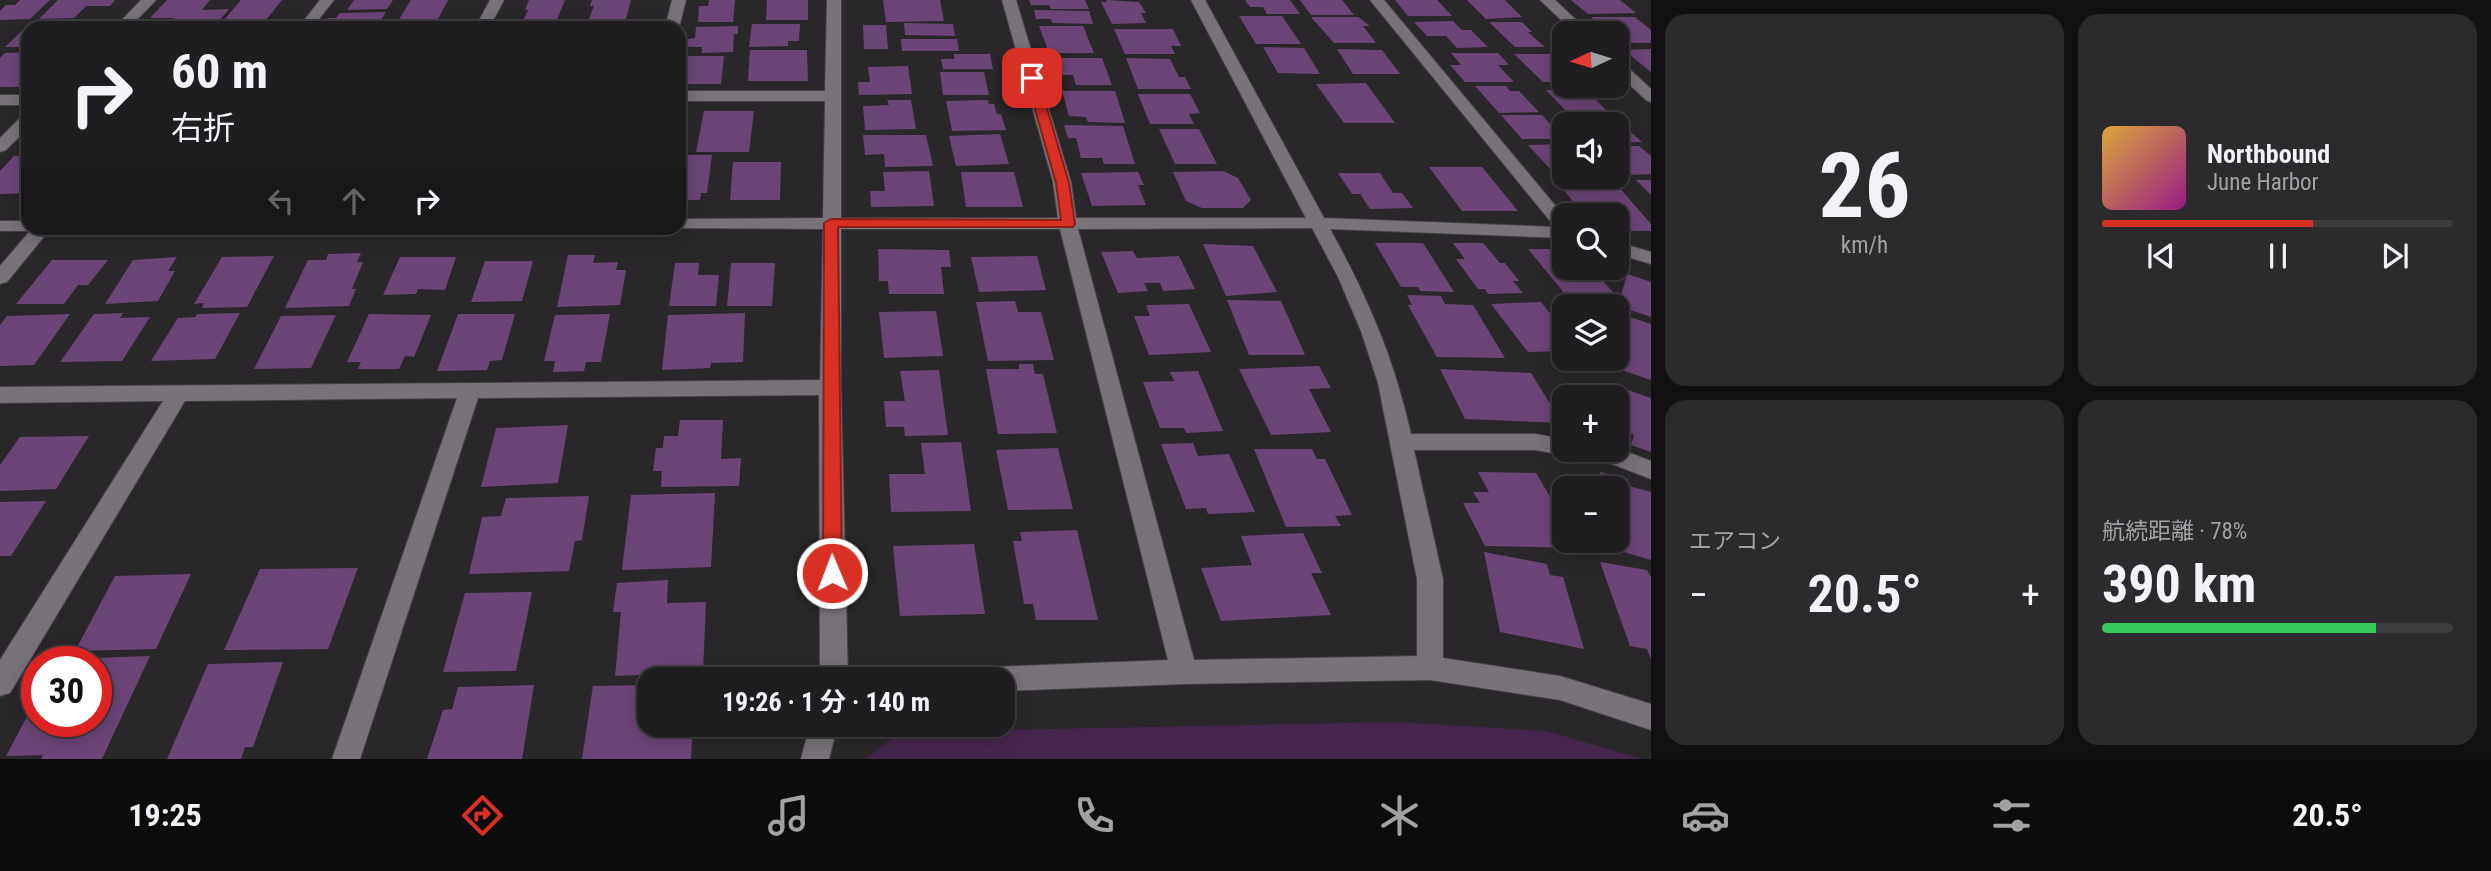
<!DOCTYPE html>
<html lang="ja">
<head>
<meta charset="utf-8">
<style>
  :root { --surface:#201d20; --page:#2d2a2d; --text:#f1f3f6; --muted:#a2a2a5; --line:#3d3b3e; --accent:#d93025 }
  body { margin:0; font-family:"Roboto Condensed","Noto Sans JP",sans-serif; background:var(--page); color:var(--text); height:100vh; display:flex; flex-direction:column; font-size:26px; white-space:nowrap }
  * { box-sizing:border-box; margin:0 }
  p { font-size:23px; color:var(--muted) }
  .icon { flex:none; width:38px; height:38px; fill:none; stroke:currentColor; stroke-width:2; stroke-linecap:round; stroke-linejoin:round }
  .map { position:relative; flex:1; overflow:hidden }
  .sheet { display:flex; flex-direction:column; gap:14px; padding:14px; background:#121012; width:840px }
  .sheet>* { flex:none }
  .hud { position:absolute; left:21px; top:21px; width:665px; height:214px; border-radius:21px; box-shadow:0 4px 18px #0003,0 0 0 2px var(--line); background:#201d20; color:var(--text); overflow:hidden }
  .needle { width:46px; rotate:266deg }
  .tools { position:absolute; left:1552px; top:21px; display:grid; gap:14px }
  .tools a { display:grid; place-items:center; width:77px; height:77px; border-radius:14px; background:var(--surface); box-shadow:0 4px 18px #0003,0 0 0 2px var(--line); font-size:35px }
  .speed { position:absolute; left:21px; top:646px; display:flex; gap:14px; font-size:35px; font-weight:700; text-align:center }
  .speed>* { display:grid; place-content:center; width:91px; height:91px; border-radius:50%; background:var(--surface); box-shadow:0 4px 18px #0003,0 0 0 2px var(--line); line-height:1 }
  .speed .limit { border:10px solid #d22; background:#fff; color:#111 }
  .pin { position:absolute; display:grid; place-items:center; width:60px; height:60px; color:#fff; margin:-30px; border-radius:14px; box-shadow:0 4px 10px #0006 }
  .me { position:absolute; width:77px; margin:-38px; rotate:359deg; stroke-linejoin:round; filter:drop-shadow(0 0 5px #0008) }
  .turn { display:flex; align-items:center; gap:24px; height:147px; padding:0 35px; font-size:32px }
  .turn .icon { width:91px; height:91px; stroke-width:2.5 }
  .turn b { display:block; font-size:49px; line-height:60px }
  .lanes { display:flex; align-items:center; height:66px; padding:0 35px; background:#0003; justify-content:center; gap:35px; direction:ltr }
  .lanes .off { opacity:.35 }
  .big { font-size:52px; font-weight:700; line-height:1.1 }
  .sheet .card { flex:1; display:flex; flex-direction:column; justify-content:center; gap:10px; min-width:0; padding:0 24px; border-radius:21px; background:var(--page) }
  .sheet .dial { align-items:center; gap:0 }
  .dial b { font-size:91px; line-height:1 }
  .song { display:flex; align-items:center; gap:21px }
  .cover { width:84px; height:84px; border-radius:10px; background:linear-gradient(135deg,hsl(40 70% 55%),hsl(310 70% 35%)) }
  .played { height:7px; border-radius:4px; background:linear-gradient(90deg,var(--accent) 60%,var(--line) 60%) }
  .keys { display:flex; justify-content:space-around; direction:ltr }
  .heat { display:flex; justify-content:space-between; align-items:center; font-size:38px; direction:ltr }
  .charge { height:10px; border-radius:5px; background:linear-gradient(90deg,#34c759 78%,var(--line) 0) }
  .sheet .tiles { flex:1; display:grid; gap:14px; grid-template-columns:repeat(2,1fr) }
  .trip { position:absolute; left:637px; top:667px; width:378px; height:70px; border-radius:21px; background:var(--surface); box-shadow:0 4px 18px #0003,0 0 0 2px var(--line); font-weight:700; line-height:70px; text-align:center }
  .tabs { display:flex; height:112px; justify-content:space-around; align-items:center; background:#0d0c0d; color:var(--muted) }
  .tabs .icon { width:49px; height:49px }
  .tabs .current { color:var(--accent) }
  .tabs b { font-size:32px; color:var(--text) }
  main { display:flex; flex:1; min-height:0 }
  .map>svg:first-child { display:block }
  .green { fill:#44264c }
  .building { fill:#6c4577 }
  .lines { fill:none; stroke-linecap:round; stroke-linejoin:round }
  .minor-casing { stroke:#454246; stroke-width:2 }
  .minor { fill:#777378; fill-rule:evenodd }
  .route { fill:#d93025; stroke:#8d1f18; stroke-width:2 }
</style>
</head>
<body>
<main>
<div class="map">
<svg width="1651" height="759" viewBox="0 0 1651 759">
  <rect width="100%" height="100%" fill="#2a272b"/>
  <path class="green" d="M1395 722 1546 731 1643 759H866L900 732Z"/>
  <g class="building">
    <path d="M20 0H50L30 19 0 20V11L6 5H15Z"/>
    <path d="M58 0H115L110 6H86L74 18 39 19Z"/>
    <path d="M167 0H210L202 10 229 9 219 21H171L174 18H150Z"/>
    <path d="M241 0H282L266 20H224Z"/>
    <path d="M354 0H393L387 9 347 10Z"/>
    <path d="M411 0H448L437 21H398Z"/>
    <path d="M529 0H565L556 22H528L529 19H524L528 10H525Z"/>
    <path d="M592 0H631L625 22H588L594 6H590Z"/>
    <path d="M709 0H735L733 22H698L699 6H708Z"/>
    <path d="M767 0H808V20H766Z"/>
    <path d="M883 0H940L944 21 886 22Z"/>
    <path d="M1029 0H1085L1089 9H1051L1049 5H1031Z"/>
    <path d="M1106 0 1139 2 1146 13H1141L1146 23 1112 24 1101 2H1107Z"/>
    <path d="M1245 0H1290L1300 14H1267L1263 7H1250Z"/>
    <path d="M1300 0H1342L1354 15H1311Z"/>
    <path d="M1395 0H1437L1452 16H1408Z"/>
    <path d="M1467 0H1505L1522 17 1486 19Z"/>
    <path d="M1571 0H1620L1636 13 1588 14Z"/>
    <path d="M1034 10 1089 11 1093 24 1052 23 1051 19H1036Z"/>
    <path d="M386 12 376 28H322L328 18H336L340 13Z"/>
    <path d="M1239 16H1282L1301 44H1256Z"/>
    <path d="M1311 17H1358L1370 26H1363L1376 43H1334Z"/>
    <path d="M1591 17H1635L1651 30V43H1621L1617 40V33H1610Z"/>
    <path d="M1453 21 1462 30H1471L1488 47 1457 48 1446 36H1427L1414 22Z"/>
    <path d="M87 22 81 28H28V47H5L30 23Z"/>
    <path d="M1489 22H1522L1532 32H1528L1545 47H1515Z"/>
    <path d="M904 23 953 24 955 36 905 35Z"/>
    <path d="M191 24 187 28H146L150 25Z"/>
    <path d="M224 24H274L271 28H221Z"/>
    <path d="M446 24 444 28H388L390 25Z"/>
    <path d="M752 24H800L799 41H788V46L749 47Z"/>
    <path d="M863 25H886L888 49H864Z"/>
    <path d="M738 26V34H734L733 52 702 53V47H687L688 39 695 38 696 27Z"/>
    <path d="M1039 26H1083L1094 53H1049Z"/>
    <path d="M1114 29H1173L1181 46H1171L1175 54H1125Z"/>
    <path d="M901 39H957L959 51H902Z"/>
    <path d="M1263 47 1304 48 1320 74 1278 73Z"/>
    <path d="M1337 49 1382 50 1400 74H1353Z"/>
    <path d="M1651 49V72L1624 50Z"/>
    <path d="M750 50H807L808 81H748Z"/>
    <path d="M28 52V87H0V58L5 53Z"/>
    <path d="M1451 53H1498L1509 65H1498L1514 82H1465L1450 65H1461Z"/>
    <path d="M954 54H990L993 69H943L941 59H954Z"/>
    <path d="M1514 54H1556L1564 61 1561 63 1564 67V82H1543Z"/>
    <path d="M684 56H724L721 84H680Z"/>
    <path d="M1046 58H1102L1112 85H1076L1073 75H1051Z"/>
    <path d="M1126 58 1170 59 1179 77H1185L1191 89H1138Z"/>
    <path d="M908 66 912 94 859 95 858 82H870L868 67Z"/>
    <path d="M940 72H984L989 95H943Z"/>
    <path d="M1366 83 1395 123H1344L1316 84Z"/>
    <path d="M1475 86H1506L1510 91H1519L1539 112 1499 113Z"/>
    <path d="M1585 89 1609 113H1568L1546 90Z"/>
    <path d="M1062 91H1115L1125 123 1088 122 1086 117 1069 116Z"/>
    <path d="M1138 94H1190L1200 113 1189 114 1194 124H1150Z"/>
    <path d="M887 100H911L916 129 865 130 863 106 889 105Z"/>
    <path d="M988 100 989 104H994L997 114H1001L1006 130 952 131 946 101Z"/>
    <path d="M704 111H754L749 152H696Z"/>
    <path d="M1501 115H1542L1564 139H1522Z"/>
    <path d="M1574 117H1614L1642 142 1617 143V124H1581Z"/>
    <path d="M1064 125 1123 126 1135 164H1104L1102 158H1081L1076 138H1068Z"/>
    <path d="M1159 129H1199L1217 164H1175Z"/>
    <path d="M1000 134 1009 164 956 166 949 136Z"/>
    <path d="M863 135H926L933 166 885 167 884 154 865 155Z"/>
    <path d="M1564 144V172H1553L1528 145Z"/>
    <path d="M1617 146H1639L1651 156V174L1629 175 1617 163Z"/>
    <path d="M679 155H712L707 193H701L700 200H679Z"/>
    <path d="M14 156H28V193L0 194V171Z"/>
    <path d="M733 162H781L780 200H730Z"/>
    <path d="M1429 167H1482L1518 211H1462Z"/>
    <path d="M929 171 934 206 871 207 870 191H885L883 172Z"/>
    <path d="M1223 171 1238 178 1251 200 1243 208H1202L1186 201 1173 172Z"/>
    <path d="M961 172H1014L1023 207H966Z"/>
    <path d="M1138 172 1144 185H1138L1146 205 1092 206 1081 173Z"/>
    <path d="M1338 173H1380L1393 193H1402L1413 208 1370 209 1360 194H1352Z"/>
    <path d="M1553 177 1611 178 1651 224V231H1617V215H1597L1592 210H1580Z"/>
    <path d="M1636 180H1651V195Z"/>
    <path d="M1375 243H1423L1454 292 1420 291 1418 287H1401Z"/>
    <path d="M1453 243H1483L1500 263H1505L1519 281H1513L1523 293 1488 294 1485 289H1478L1456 259H1465Z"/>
    <path d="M1203 244 1253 246 1277 292 1226 296Z"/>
    <path d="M878 249 949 250 951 267H941L944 294H889L888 281H879Z"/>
    <path d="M1528 249H1549L1557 257H1564V268H1591L1613 292 1565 294Z"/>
    <path d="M1133 251 1137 258 1179 256 1195 289 1163 291 1160 283H1144L1148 291 1118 293 1101 252Z"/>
    <path d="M361 253 357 262H363L352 289H356L349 306 285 308 308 260H326L328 254Z"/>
    <path d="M568 255H595L593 263 618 262 616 270H626L620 305 557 307Z"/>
    <path d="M274 256 247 307 202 308 204 303 194 304 222 257Z"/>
    <path d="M1037 256 1046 290 979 292 971 257Z"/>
    <path d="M177 257 168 271H175L158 301 105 304 133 260Z"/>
    <path d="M400 257H456L445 290 418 289 416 294 383 295Z"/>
    <path d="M52 260H108L88 285H78L64 304H16Z"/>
    <path d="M485 261H533L522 301 471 302Z"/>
    <path d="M675 263H699L698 275H719L716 306H669Z"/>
    <path d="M731 263H775L772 306H727Z"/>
    <path d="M1627 274 1651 282V317L1618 306Z"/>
    <path d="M1407 295 1441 296 1445 304 1473 305 1505 358 1437 357 1408 305H1412Z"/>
    <path d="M1227 300 1281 301 1305 355H1249Z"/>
    <path d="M1015 301 1018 312H1041L1054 360 988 361 976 302Z"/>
    <path d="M1541 302 1564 331V351L1528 352 1491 304Z"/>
    <path d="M1189 304 1211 352 1149 355 1134 316H1150L1146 305Z"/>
    <path d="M936 311 943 356 884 358 879 312Z"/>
    <path d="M123 313 120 318 150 317 122 361 60 362 94 314Z"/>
    <path d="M240 313 215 359 151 361 178 318 195 317 197 314Z"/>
    <path d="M745 313 743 362 711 363 710 368 662 370 668 315Z"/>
    <path d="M1617 313 1651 324V380L1607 365 1608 359H1617Z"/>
    <path d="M70 314 34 365 0 366V325L7 316Z"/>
    <path d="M369 314 431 315 414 357 405 356 399 369H358L361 362H347Z"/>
    <path d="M458 314H515L502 360 490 361 487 370 437 371Z"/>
    <path d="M610 314 601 362H586L584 371 553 372 555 361H544L555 315Z"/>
    <path d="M336 315 311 368 254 369 281 316Z"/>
    <path d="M1019 364H1033L1035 374H1043L1057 433 998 434 986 369H1019Z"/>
    <path d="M1319 366 1331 388 1309 389 1331 432 1271 435 1239 369Z"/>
    <path d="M1440 369 1531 373 1562 423 1465 419Z"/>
    <path d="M939 370 948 435 905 436 904 427H886L884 401H905L900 371Z"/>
    <path d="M1198 371 1223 431 1186 433 1184 428H1160L1143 382 1174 381 1170 372Z"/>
    <path d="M1619 387 1651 398V452L1631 445 1634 435 1617 428Z"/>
    <path d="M680 420H723L721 459 741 458 739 486 661 487 662 471H653L656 448H663L664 436H678Z"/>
    <path d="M568 425 558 483 481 487 496 428Z"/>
    <path d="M89 436 56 489 0 491V465L20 437Z"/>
    <path d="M961 442 971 511 891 512 889 474H925L921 443Z"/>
    <path d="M1193 443 1198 456 1229 454 1255 512 1208 514 1206 508 1186 509 1161 444Z"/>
    <path d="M1058 448 1073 509 1008 510 996 450Z"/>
    <path d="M1254 449H1312L1317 459H1325L1352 515 1335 516 1341 526 1286 527Z"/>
    <path d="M1478 472 1536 473 1564 520V541H1577L1581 548 1485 546 1463 503H1480L1473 492H1489Z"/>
    <path d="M1600 472 1628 479 1629 486 1651 492V560L1597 544 1596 541H1617V488H1592L1591 485 1601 487Z"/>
    <path d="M715 493 711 567 622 570 631 495Z"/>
    <path d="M589 496 582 540 575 541 569 571 469 574 482 517 501 516 506 498Z"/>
    <path d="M46 501 11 556H0V502Z"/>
    <path d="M1077 530 1098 620H1036L1033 604H1024L1013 541H1022L1020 532Z"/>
    <path d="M1303 533 1322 573H1311L1331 615 1221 621 1201 568 1252 565 1241 536Z"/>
    <path d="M974 544 985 614 900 616 893 546Z"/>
    <path d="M1484 552 1547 564 1550 575 1563 577 1584 649 1500 632Z"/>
    <path d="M1600 562 1647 570 1651 577V660L1647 649 1630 646Z"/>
    <path d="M358 568 328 649 224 650 260 569Z"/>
    <path d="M191 574 156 649 75 651 115 576Z"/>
    <path d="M668 580 667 603 706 602 703 672 615 676 621 612H613L617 583Z"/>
    <path d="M532 592 516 671 443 672 465 593Z"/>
    <path d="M150 656 102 759H41L43 755 6 756 37 698V721H96V662H66V659Z"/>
    <path d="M283 662 253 747H245L241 759H167L208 664Z"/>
    <path d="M534 685 522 759H427L443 710 452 709 458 687Z"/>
    <path d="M649 685V724H693L691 759H582L593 686Z"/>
  </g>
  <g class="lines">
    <defs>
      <g id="minor">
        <path d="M141 0H156L129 28H114Z"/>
        <path d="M320 0H334L312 28H298Z"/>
        <path d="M490 0H504L489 28H475Z"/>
        <path d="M672 0H686L679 28H665Z"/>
        <path d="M827 0H841V218H1058L1053 182 1002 0H1016L1071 182 1076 218H1306L1191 0H1205L1324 218 1555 227 1370 0H1384L1564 216V238L1330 229C1367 296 1394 358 1411 434H1535L1564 439V450L1617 448 1651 461V479L1612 464 1580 458 1571 453 1564 455 1535 450H1414L1443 579V658L1560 676 1651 704V730L1560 700 1430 680 1184 684 1003 691V679H977L981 670 991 667 1168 660 1060 229H841V387L848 679H820L819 395 478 398 360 759H332L457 398 185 401 10 693 0 696V660L163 401 0 403V387L820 380 823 229 672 228H679V219L823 218 825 101H679V91H825ZM1312 228 1338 277 1361 331 1378 383 1417 579V656L1194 660 1078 229Z"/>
        <path d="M1540 0H1555L1590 33H1575Z"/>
        <path d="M1617 61 1622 62 1651 89V102L1646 100 1617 73Z"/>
        <rect x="0" y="95" width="28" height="10"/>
        <path d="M28 114V128L6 150 0 152V138L22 116Z"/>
        <path d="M0 221H28V228H51L7 282 0 284V266L30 231H0Z"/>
        <path d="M1617 242 1651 252V264L1617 254Z"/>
        <path d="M810 724H838L829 759H801Z"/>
      </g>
    </defs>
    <use href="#minor" class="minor-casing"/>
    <use href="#minor" class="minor"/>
  </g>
  <path class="route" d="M1032 75 1038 78 1069 183 1075 224 1073 227H838L842 573 839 579 832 581 826 579 823 573 824 223 831 219 1061 220 1056 183 1026 78Z"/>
</svg>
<div class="tools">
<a><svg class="needle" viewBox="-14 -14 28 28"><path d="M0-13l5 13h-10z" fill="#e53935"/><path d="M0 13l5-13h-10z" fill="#a2a2a5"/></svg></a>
<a><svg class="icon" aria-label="sound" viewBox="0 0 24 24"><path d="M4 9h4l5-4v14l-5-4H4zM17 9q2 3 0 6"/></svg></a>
<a><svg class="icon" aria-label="search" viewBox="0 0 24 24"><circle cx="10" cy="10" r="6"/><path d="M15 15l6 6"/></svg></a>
<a><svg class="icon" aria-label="layers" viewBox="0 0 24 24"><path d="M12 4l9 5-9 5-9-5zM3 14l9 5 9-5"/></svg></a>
<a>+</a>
<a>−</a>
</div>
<div class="speed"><div class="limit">30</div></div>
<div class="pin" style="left:1032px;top:78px;background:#d93025"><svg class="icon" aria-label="arrive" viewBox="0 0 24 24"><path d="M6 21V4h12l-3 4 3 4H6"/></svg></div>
<svg class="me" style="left:832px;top:573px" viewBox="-20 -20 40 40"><circle r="17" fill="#d93025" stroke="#fff" stroke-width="3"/><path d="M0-11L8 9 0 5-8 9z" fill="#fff"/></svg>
<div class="trip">19:26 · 1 分 · 140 m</div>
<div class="hud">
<div class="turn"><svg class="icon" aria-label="right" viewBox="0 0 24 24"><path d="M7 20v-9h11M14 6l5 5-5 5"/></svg><div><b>60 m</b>右折</div></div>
<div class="lanes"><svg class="icon off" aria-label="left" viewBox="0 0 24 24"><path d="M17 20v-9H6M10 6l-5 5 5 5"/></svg><svg class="icon off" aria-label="ahead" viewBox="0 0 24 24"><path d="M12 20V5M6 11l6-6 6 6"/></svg><svg class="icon" aria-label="right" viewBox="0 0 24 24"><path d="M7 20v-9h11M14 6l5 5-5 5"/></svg></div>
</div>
</div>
<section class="sheet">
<div class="tiles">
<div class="card dial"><b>26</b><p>km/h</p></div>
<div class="card">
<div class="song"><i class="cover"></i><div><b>Northbound</b><p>June Harbor</p></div></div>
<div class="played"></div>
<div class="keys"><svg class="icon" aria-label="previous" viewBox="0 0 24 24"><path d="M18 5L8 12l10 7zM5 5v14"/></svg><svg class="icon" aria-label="pause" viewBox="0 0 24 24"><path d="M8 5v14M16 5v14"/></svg><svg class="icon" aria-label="next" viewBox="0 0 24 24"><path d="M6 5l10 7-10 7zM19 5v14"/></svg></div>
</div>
<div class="card"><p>エアコン</p>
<div class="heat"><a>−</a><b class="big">20.5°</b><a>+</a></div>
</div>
<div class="card"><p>航続距離 · 78%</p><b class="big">390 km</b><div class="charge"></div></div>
</div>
</section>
</main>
<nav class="tabs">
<b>19:25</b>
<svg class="icon current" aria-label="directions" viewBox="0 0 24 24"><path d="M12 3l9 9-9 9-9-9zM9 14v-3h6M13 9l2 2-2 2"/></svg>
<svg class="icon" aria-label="music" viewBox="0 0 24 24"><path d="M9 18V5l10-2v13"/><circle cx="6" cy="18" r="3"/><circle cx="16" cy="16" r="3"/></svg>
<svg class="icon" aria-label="phone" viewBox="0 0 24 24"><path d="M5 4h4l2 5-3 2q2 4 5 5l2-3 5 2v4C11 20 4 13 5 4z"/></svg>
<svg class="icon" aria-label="climate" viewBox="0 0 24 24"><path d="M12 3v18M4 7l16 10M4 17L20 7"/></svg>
<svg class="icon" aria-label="car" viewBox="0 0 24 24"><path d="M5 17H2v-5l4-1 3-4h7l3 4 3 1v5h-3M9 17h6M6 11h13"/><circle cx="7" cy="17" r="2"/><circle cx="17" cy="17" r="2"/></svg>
<svg class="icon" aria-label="filters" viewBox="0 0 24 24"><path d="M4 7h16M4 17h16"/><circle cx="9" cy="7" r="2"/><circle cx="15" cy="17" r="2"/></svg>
<b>20.5°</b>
</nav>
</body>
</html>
